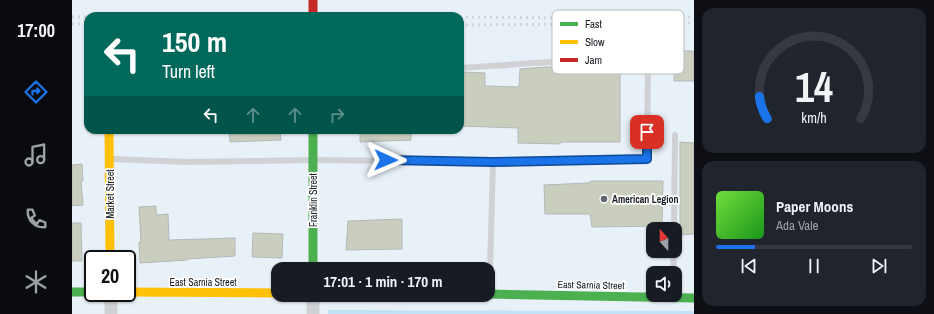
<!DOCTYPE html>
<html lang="en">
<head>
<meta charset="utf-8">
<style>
  :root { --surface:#171b24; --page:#20242c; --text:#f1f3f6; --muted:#9ea1a6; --line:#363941; --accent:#1a73e8 }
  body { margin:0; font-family:"Archivo Narrow",sans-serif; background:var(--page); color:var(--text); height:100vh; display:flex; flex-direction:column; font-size:15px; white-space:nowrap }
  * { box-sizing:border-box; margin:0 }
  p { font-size:13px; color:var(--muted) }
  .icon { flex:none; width:22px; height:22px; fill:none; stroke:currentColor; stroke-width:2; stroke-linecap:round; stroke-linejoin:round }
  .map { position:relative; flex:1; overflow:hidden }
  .panel { display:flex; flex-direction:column; gap:8px; padding:8px; background:#0d0f14; width:240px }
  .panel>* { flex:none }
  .banner { position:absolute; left:12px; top:12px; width:380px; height:122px; border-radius:12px; box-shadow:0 1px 3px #0004; background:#00695c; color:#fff; overflow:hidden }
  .needle { width:26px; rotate:339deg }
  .tools { position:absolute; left:574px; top:222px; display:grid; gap:8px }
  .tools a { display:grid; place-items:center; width:36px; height:36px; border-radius:8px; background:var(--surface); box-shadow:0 1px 3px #0004; font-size:20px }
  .speed { position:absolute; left:12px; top:250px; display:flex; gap:8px; font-size:20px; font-weight:700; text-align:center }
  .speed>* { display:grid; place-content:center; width:52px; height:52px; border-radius:50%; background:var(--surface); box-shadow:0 1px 3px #0004; line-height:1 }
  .speed .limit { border:2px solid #111; border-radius:6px; background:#fff; color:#111 }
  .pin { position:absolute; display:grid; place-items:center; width:34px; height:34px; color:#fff; margin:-17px; border-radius:8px; box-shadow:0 2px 6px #0006 }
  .me { position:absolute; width:44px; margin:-22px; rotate:91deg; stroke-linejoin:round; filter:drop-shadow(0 0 3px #0008) }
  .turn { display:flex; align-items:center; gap:14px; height:84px; padding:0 12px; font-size:18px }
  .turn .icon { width:52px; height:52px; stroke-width:2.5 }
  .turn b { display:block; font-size:28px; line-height:34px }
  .lanes { display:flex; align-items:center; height:38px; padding:0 12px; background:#0003; justify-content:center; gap:20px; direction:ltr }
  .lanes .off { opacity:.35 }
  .panel .card { flex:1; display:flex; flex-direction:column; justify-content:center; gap:6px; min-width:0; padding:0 14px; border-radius:12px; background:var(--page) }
  .panel .dial { align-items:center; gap:0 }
  .dial svg { height:104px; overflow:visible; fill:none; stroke:var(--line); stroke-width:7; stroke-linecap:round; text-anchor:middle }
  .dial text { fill:var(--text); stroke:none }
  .song { display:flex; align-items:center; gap:12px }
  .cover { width:48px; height:48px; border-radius:6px; background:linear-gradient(135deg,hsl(100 70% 55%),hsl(120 70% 35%)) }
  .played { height:4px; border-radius:2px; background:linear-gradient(90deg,var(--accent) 20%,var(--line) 20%) }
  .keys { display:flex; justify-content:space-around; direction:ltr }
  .trip { position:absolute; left:199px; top:262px; width:224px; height:40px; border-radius:12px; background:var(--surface); box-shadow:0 1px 3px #0004; font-weight:700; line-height:40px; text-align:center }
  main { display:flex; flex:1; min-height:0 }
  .dock { display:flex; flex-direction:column; width:72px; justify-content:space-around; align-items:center; background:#090b0e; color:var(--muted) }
  .dock .icon { width:28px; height:28px }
  .dock .current { color:var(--accent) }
  .dock b { font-size:18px; color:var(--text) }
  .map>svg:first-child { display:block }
  .green { fill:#c3e2f8 }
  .building { fill:#c9cebf; stroke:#b4b8b9 }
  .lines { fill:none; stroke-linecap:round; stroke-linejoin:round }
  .lane { stroke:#d0d1d4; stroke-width:6 }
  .street { stroke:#d0d1d4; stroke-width:13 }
  .fast { stroke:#4caf50; stroke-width:9 }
  .slow { stroke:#ffc107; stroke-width:9 }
  .jam { stroke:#c62828; stroke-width:9 }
  .rail { stroke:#d2d4d6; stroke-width:3; stroke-dasharray:2 4; stroke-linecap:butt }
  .route-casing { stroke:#114b97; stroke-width:10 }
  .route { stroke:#1a73e8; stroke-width:7 }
  .poi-dot { fill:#5f666c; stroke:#fff; stroke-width:1.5 }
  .labels { text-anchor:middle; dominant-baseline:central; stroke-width:3.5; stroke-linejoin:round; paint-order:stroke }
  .street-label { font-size:10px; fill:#151b20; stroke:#fff }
  .poi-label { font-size:10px; font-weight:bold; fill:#151b20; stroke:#fff; text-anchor:start }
  .key { fill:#fff; stroke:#b9bbbc; stroke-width:1 }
  .key-label { font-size:11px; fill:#151b20 }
</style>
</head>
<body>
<main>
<nav class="dock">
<b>17:00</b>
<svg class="icon current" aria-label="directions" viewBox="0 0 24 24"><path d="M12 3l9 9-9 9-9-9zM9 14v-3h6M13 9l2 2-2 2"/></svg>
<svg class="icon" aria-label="music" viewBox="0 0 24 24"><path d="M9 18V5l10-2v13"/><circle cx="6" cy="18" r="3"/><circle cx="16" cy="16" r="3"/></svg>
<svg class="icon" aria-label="phone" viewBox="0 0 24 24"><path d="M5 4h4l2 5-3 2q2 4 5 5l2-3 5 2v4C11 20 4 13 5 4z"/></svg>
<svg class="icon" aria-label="climate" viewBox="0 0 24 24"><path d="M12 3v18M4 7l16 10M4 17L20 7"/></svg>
</nav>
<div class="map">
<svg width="622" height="314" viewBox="0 0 622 314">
  <rect width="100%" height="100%" fill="#e8f1f8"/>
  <path class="green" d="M256 310 622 311V314H256Z"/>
  <g class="building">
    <path d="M603 51H622V81H602Z"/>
    <path d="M474 67H490V69H548V142H488V144L446 143V128L388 126V72L413 73V86L447 87 448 69Z"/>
    <path d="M157 130H208L209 140 158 142Z"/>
    <path d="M288 130H339V140L288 142Z"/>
    <path d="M608 142 622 143V234L608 235Z"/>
    <path d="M10 164 11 181H9L11 205 0 206V165Z"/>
    <path d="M519 181H591L590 226 520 227 518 214H473L472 185 516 183Z"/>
    <path d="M84 206V215L96 214 97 240 163 238V256L115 259V260L68 263 67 242H69L67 207Z"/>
    <path d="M330 219V249L274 250 276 221Z"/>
    <path d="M0 223H9L10 261H0Z"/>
    <path d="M181 233 211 234 210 258 180 257Z"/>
  </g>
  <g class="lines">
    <g class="lane">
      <path d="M39 159 116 162 241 160 421 162 575 159 576 62 570 56 388 68"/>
      <path d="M602 229 603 135"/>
      <path d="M601 273 602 251"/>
      <path d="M419 291 418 272 421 162"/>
    </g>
    <g class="street">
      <path d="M39 293V314"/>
      <path d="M241 314V295"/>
    </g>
    <g class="fast">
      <path d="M241 130V269"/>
      <path d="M0 292H21"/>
      <path d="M416 294 622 298"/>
    </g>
    <g class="slow">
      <path d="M37 130 38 259"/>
      <path d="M55 292 206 293"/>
    </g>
    <path class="jam" d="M241 0V16"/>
    <g class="rail">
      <path d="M0 17H16"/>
      <path d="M388 17 492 18 622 17"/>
      <path d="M0 24H16"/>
      <path d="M388 25 622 23"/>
    </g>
  </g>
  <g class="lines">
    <defs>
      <path id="route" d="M314 160 421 162 575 159V132"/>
    </defs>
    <use href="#route" class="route-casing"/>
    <use href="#route" class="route"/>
  </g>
  <circle class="poi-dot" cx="532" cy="199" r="4"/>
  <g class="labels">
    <g class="street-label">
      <text transform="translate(38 194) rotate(-90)">Market Street</text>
      <text transform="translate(241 200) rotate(-90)">Franklin Street</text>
      <text x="131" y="282">East Sarnia Street</text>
      <text transform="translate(519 285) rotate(1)">East Sarnia Street</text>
    </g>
    <g class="poi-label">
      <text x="540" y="199">American Legion</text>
    </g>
  </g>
  <rect x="480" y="10" width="132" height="64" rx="6" class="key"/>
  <rect x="488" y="22" width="18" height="4" fill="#4caf50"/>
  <rect x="488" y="40" width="18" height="4" fill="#ffc107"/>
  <rect x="488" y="58" width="18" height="4" fill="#c62828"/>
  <g class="key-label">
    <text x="513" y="28">Fast</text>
    <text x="513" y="46">Slow</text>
    <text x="513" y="64">Jam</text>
  </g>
</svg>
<div class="tools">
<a><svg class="needle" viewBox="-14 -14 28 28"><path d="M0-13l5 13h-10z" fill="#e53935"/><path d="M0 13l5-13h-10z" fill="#9ea1a6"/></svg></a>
<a><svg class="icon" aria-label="sound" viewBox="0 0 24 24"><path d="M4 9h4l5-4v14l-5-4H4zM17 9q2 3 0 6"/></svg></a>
</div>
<div class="speed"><div class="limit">20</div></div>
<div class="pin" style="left:575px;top:132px;background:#d93025"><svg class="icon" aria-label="arrive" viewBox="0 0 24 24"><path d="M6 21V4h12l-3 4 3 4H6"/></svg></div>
<svg class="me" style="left:314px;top:160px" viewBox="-20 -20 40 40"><path d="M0-17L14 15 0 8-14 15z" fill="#1a73e8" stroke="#fff" stroke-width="4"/></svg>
<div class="trip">17:01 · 1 min · 170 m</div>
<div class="banner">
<div class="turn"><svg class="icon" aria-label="left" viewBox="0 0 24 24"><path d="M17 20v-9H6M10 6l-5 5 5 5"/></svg><div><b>150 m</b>Turn left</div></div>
<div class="lanes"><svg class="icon" aria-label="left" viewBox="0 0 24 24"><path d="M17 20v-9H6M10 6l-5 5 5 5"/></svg><svg class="icon off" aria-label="ahead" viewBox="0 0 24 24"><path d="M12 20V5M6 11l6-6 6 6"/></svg><svg class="icon off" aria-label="ahead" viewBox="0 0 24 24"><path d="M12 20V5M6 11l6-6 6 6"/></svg><svg class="icon off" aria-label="right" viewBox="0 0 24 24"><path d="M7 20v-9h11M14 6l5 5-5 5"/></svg></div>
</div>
</div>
<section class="panel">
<div class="card dial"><svg viewBox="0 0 100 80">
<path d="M14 69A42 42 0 1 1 86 69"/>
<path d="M14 69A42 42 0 0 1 8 52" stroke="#1a73e8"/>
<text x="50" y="56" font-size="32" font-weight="700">14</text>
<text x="50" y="72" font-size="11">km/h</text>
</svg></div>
<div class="card">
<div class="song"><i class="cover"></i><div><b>Paper Moons</b><p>Ada Vale</p></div></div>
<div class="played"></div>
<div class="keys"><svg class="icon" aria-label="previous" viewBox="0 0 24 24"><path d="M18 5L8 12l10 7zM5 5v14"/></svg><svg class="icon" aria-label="pause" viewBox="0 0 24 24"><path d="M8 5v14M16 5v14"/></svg><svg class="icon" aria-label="next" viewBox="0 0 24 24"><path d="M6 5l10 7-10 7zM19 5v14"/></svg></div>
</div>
</section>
</main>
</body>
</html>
